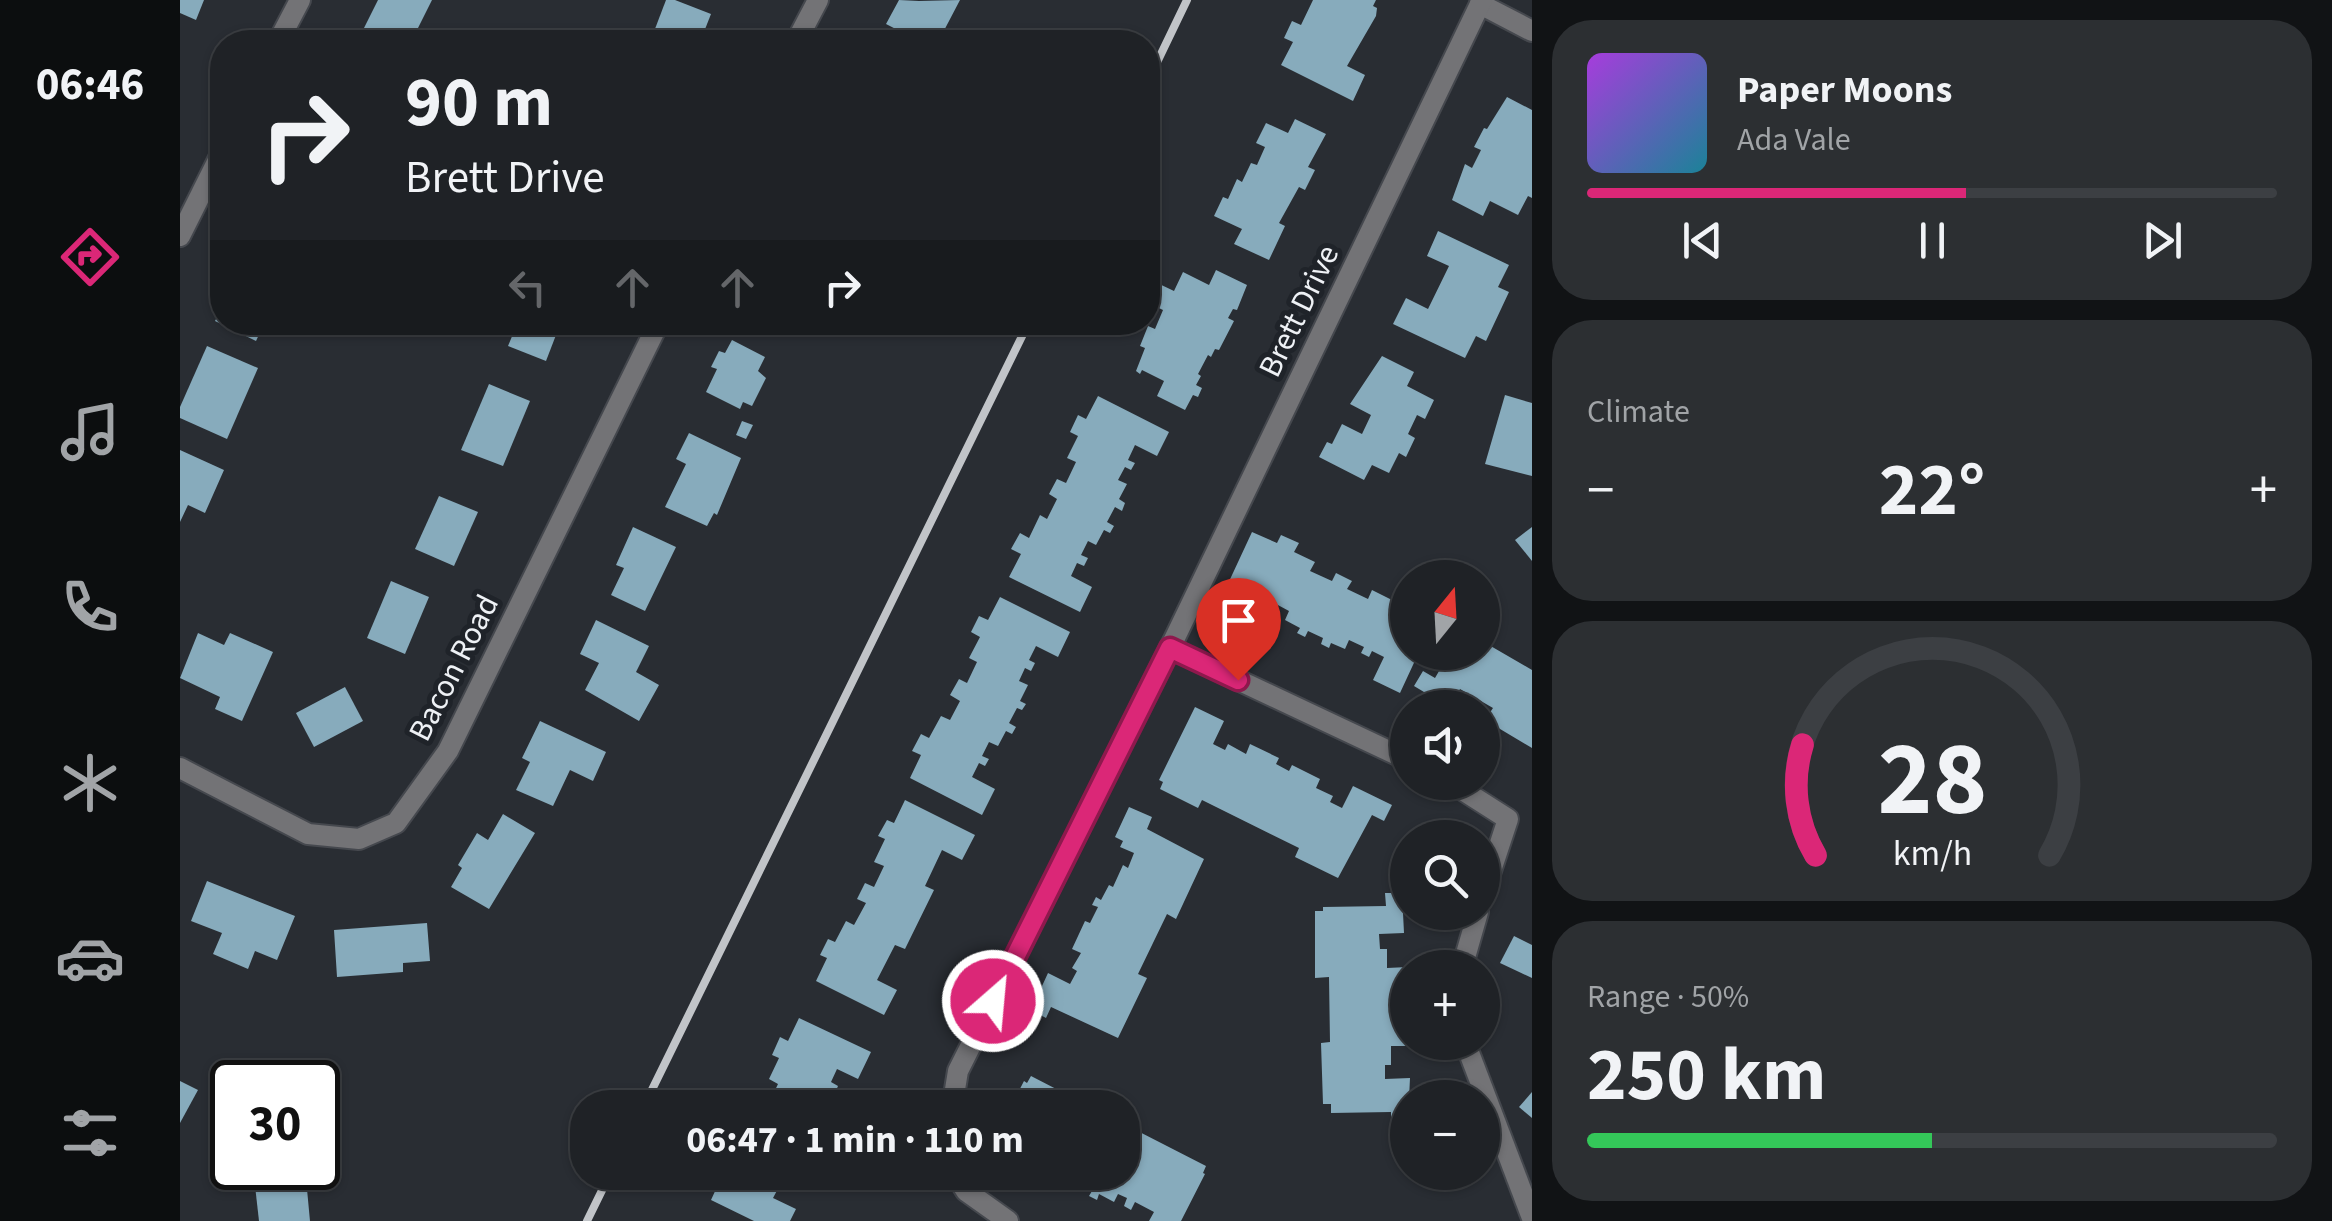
<!DOCTYPE html>
<html lang="en">
<head>
<meta charset="utf-8">
<style>
  :root { --surface:#1f2226; --page:#2c2f32; --text:#f1f3f6; --muted:#a1a4a7; --line:#3c3f43; --accent:#db2777 }
  body { margin:0; font-family:"Source Sans 3",sans-serif; background:var(--page); color:var(--text); height:100vh; display:flex; flex-direction:column; font-size:38px; white-space:nowrap }
  * { box-sizing:border-box; margin:0 }
  p { font-size:32px; color:var(--muted) }
  .icon { flex:none; width:55px; height:55px; fill:none; stroke:currentColor; stroke-width:2; stroke-linecap:round; stroke-linejoin:round }
  .map { position:relative; flex:1; overflow:hidden }
  .panel { display:flex; flex-direction:column; gap:20px; padding:20px; background:#111315; width:800px }
  .panel>* { flex:none }
  .top-card { position:absolute; left:30px; top:30px; width:950px; height:305px; border-radius:40px; box-shadow:0 2px 8px #0004,0 0 0 2px var(--line); background:#1f2226; color:var(--text); overflow:hidden }
  .needle { width:65px; rotate:18deg }
  .buttons { position:absolute; left:1210px; top:560px; display:grid; gap:20px }
  .buttons a { display:grid; place-items:center; width:110px; height:110px; border-radius:50%; background:var(--surface); box-shadow:0 2px 8px #0004,0 0 0 2px var(--line); font-size:50px }
  .speed { position:absolute; left:30px; top:1060px; display:flex; gap:20px; font-size:50px; font-weight:700; text-align:center }
  .speed>* { display:grid; place-content:center; width:130px; height:130px; border-radius:50%; background:var(--surface); box-shadow:0 2px 8px #0004,0 0 0 2px var(--line); line-height:1 }
  .speed .limit { border:5px solid #111; border-radius:15px; background:#fff; color:#111 }
  .pin { position:absolute; display:grid; place-items:center; width:85px; height:85px; color:#fff; margin:-102px -42px; border-radius:50% 50% 50% 0; rotate:-45deg; box-shadow:0 0 10px #0007 }
  .pin .icon { rotate:45deg }
  .me { position:absolute; width:110px; margin:-55px; rotate:27deg; stroke-linejoin:round; filter:drop-shadow(0 0 8px #0008) }
  .turn { display:flex; align-items:center; gap:35px; height:210px; padding:0 30px; font-size:45px }
  .turn .icon { width:130px; height:130px; stroke-width:2.5 }
  .turn b { display:block; font-size:70px; line-height:85px }
  .lanes { display:flex; align-items:center; height:95px; padding:0 30px; background:#0003; justify-content:center; gap:50px; direction:ltr }
  .lanes .off { opacity:.35 }
  .big { font-size:75px; font-weight:700; line-height:1.1 }
  .panel .card { flex:1; display:flex; flex-direction:column; justify-content:center; gap:15px; min-width:0; padding:0 35px; border-radius:40px; background:var(--page) }
  .panel .dial { align-items:center; gap:0 }
  .dial svg { height:260px; overflow:visible; fill:none; stroke:var(--line); stroke-width:7; stroke-linecap:round; text-anchor:middle }
  .dial text { fill:var(--text); stroke:none }
  .song { display:flex; align-items:center; gap:30px }
  .cover { width:120px; height:120px; border-radius:15px; background:linear-gradient(135deg,hsl(280 70% 55%),hsl(190 70% 35%)) }
  .played { height:10px; border-radius:5px; background:linear-gradient(90deg,var(--accent) 55%,var(--line) 55%) }
  .keys { display:flex; justify-content:space-around; direction:ltr }
  .heat { display:flex; justify-content:space-between; align-items:center; font-size:55px; direction:ltr }
  .charge { height:15px; border-radius:8px; background:linear-gradient(90deg,#34c759 50%,var(--line) 0) }
  .trip { position:absolute; left:390px; top:1090px; width:570px; height:100px; border-radius:40px; background:var(--surface); box-shadow:0 2px 8px #0004,0 0 0 2px var(--line); font-weight:700; line-height:100px; text-align:center }
  main { display:flex; flex:1; min-height:0 }
  .tabs { display:flex; flex-direction:column; width:180px; justify-content:space-around; align-items:center; background:#0c0e0f; color:var(--muted) }
  .tabs .icon { width:70px; height:70px }
  .tabs .active { color:var(--accent) }
  .tabs b { font-size:45px; color:var(--text) }
  .map>svg:first-child { display:block }
  .building { fill:#87abbc }
  .lines { fill:none; stroke-linecap:round; stroke-linejoin:round }
  .minor-casing { stroke:#45484e; stroke-width:24 }
  .minor { stroke:#737376; stroke-width:20 }
  .rail { stroke:#c1c4c8; stroke-width:8 }
  .route-casing { stroke:#8e194d; stroke-width:25 }
  .route { stroke:#db2777; stroke-width:18 }
  .labels { text-anchor:middle; dominant-baseline:central; stroke-width:10; stroke-linejoin:round; paint-order:stroke }
  .street-label { font-size:32px; fill:#eef1f5; stroke:#1f2329 }
</style>
</head>
<body>
<main>
<nav class="tabs">
<b>06:46</b>
<svg class="icon active" aria-label="directions" viewBox="0 0 24 24"><path d="M12 3l9 9-9 9-9-9zM9 14v-3h6M13 9l2 2-2 2"/></svg>
<svg class="icon" aria-label="music" viewBox="0 0 24 24"><path d="M9 18V5l10-2v13"/><circle cx="6" cy="18" r="3"/><circle cx="16" cy="16" r="3"/></svg>
<svg class="icon" aria-label="phone" viewBox="0 0 24 24"><path d="M5 4h4l2 5-3 2q2 4 5 5l2-3 5 2v4C11 20 4 13 5 4z"/></svg>
<svg class="icon" aria-label="climate" viewBox="0 0 24 24"><path d="M12 3v18M4 7l16 10M4 17L20 7"/></svg>
<svg class="icon" aria-label="car" viewBox="0 0 24 24"><path d="M5 17H2v-5l4-1 3-4h7l3 4 3 1v5h-3M9 17h6M6 11h13"/><circle cx="7" cy="17" r="2"/><circle cx="17" cy="17" r="2"/></svg>
<svg class="icon" aria-label="filters" viewBox="0 0 24 24"><path d="M4 7h16M4 17h16"/><circle cx="9" cy="7" r="2"/><circle cx="15" cy="17" r="2"/></svg>
</nav>
<div class="map">
<svg width="1352" height="1221" viewBox="0 0 1352 1221">
  <rect width="100%" height="100%" fill="#292d33"/>
  <g class="building">
    <path d="M0 0H24L16 20 0 13Z"/>
    <path d="M198 0H252L231 42H182L178 40Z"/>
    <path d="M486 0H495L531 14 520 42H470Z"/>
    <path d="M719 0 739 1 780 0 758 42H741L706 24Z"/>
    <path d="M1133 0H1196L1193 6 1197 8 1196 16 1167 66 1185 75 1173 101 1101 65 1113 42 1104 38 1112 21 1121 25Z"/>
    <path d="M1327 97 1352 110V198L1348 196 1338 215 1310 201 1303 216 1272 200 1285 164 1292 168 1301 150 1294 147 1304 128 1307 129Z"/>
    <path d="M1115 119 1146 134 1128 167 1135 170 1125 190 1119 187 1099 223 1105 226 1089 260 1054 244 1062 229 1034 216 1043 197 1048 199 1057 179 1062 182 1071 163 1077 165 1085 147 1076 143 1086 123 1108 133Z"/>
    <path d="M1258 231 1329 265 1318 287 1329 292 1306 341 1296 336 1285 358 1213 324 1226 298 1248 309 1269 266 1247 256Z"/>
    <path d="M1036 270 1067 285 1057 310 1053 309 1048 318 1054 321 1039 350 1035 349 1031 357 1028 355 1018 374 1021 376 1016 385 1022 388 1018 397 1013 395 1005 410 977 396 984 381 962 370 960 374 956 371 965 348 960 346 968 326 975 329 983 310 968 303V291L973 281 994 291 1003 272 1029 285Z"/>
    <path d="M42 307V322H85L76 341 35 321Z"/>
    <path d="M338 322H381L366 361 328 346Z"/>
    <path d="M552 340 585 357 578 371 586 378 572 406 563 402 560 409 526 392 537 369 531 367 539 351 545 353Z"/>
    <path d="M27 346 78 368 47 439 0 418V407Z"/>
    <path d="M1202 356 1234 372 1227 386 1254 400 1245 419 1237 415 1228 434 1235 438 1226 457 1219 453 1209 473 1192 465 1184 480 1139 457 1147 442 1152 444 1162 424 1182 434 1191 415 1170 404Z"/>
    <path d="M309 384 350 401 323 466 281 450Z"/>
    <path d="M1325 395 1352 403V476L1305 464Z"/>
    <path d="M918 396 989 432 977 456 955 445 948 460 955 463 951 470 945 467 938 480 947 484 939 499 945 503 942 511 935 507 927 522 934 526 930 533 924 530 916 545 908 541 901 555 908 558 904 566 897 563 891 576 912 587 900 612 829 577 841 554 831 549 840 533 849 538 860 515 867 519 877 499 869 494 877 479 886 483 896 462 887 458 898 436 890 432 898 415 906 419Z"/>
    <path d="M562 421 573 425 566 439 556 435Z"/>
    <path d="M509 433 561 458 537 515 534 513 527 526 485 507 506 464 496 459Z"/>
    <path d="M0 450 44 470 25 513 8 505 0 522Z"/>
    <path d="M259 496 298 512 274 566 235 549Z"/>
    <path d="M453 527 496 547 465 611 431 595 444 568 436 565Z"/>
    <path d="M1352 527V561L1335 540Z"/>
    <path d="M1072 532 1097 543 1101 535 1119 543 1114 552 1135 562 1130 571 1152 581 1156 573 1172 581 1167 589 1188 599 1192 590 1216 602 1219 593 1228 597V652H1239L1220 693 1193 680 1204 657 1192 651 1189 657 1181 653 1184 647 1169 640 1165 649 1151 643 1149 648 1141 644 1143 638 1128 631 1125 637 1117 633 1120 628 1105 620 1109 611 1096 604 1093 610 1086 606 1088 600 1075 594 1065 615 1039 603Z"/>
    <path d="M211 581 249 597 225 654 187 638Z"/>
    <path d="M820 597 890 632 878 657 856 646 849 660 855 663 851 671 845 668 839 681 848 685 840 701 846 704 842 710 837 708 829 723 836 727 832 734 826 731 818 746 809 742 802 756 809 759 805 766 799 763 792 777 815 789 802 815 730 778 741 755 732 751 741 734 749 738 761 716 770 720 780 701 770 695 779 679 787 683 797 662 789 658 800 637 791 632 799 616 808 620Z"/>
    <path d="M416 620 469 646 456 672 479 685 459 721 405 690 419 663 400 654Z"/>
    <path d="M18 633 44 645 50 633 93 652 62 721 35 709 40 697 0 678Z"/>
    <path d="M1302 641 1352 670V748L1305 720 1313 708 1280 689 1269 707 1234 686 1243 671 1255 678 1270 652H1302Z"/>
    <path d="M165 687 183 721 134 747 116 713Z"/>
    <path d="M1015 707 1044 721 1033 744 1045 750 1048 744 1066 754 1070 744 1099 758 1096 764 1109 771 1112 765 1140 779 1136 788 1153 796 1150 802 1162 808 1173 786 1212 805 1204 821 1192 815 1158 878 1115 857 1119 848 1022 800 1018 808 980 789 983 782 979 780Z"/>
    <path d="M360 721 426 752 413 781 390 770 373 806 336 790 350 762 342 758Z"/>
    <path d="M725 800 795 835 782 860 762 850 745 886 754 890 725 949 715 945 697 980 717 990 704 1015 636 981 647 958 640 955 648 939 655 942 666 921 674 925 686 903 677 899 685 883 694 887 704 866 694 862 705 839 698 836 707 820 714 823Z"/>
    <path d="M949 807 972 817 967 829 1024 859 996 919 987 914 958 974 967 978 938 1038 871 1007 866 1018 851 1010 868 973 890 984 897 971 892 968 901 953 892 949 905 921 910 923 918 907 912 905 916 897 921 900 929 885 933 887 943 865 948 868 954 853 940 847 943 841 935 837Z"/>
    <path d="M323 814 355 833 309 909 271 887 282 868 278 865 297 833 308 840Z"/>
    <path d="M27 881 115 916 97 960 75 951 68 969 33 954 42 933 11 921Z"/>
    <path d="M1205 893H1222L1224 933 1199 934 1200 949H1207V968L1228 967V979H1217L1219 998H1212V1014H1219L1220 1033H1228V1046H1211V1065H1205V1079L1230 1078 1228 1120 1211 1121V1112L1151 1113V1104H1143L1141 1043 1150 1042 1149 977 1135 978V911H1143V907L1206 906Z"/>
    <path d="M247 923 250 961 223 963V972L157 977 154 930Z"/>
    <path d="M1334 936 1352 945V978L1320 963Z"/>
    <path d="M619 1018 691 1052 678 1079 657 1069 651 1082 658 1086 655 1093 647 1089 640 1103 649 1108H577L580 1101 588 1105 598 1084 589 1079 599 1058 592 1055 600 1037 608 1041Z"/>
    <path d="M851 1076 913 1108H830L844 1081 847 1083Z"/>
    <path d="M0 1081 18 1090 0 1123Z"/>
    <path d="M1352 1092V1118L1339 1107Z"/>
    <path d="M942 1123 1026 1166 1023 1173 1025 1174 1001 1221H969L974 1212 955 1202 951 1210 944 1206 947 1198 938 1194 934 1202 919 1194 917 1200 909 1196 912 1191 897 1183 895 1188 887 1184 889 1179 876 1172H942Z"/>
    <path d="M73 1168H125L130 1221H79Z"/>
    <path d="M534 1172H607L604 1178 613 1182 609 1189 600 1185 593 1198 616 1209 610 1221H574L531 1200 542 1176Z"/>
  </g>
  <g class="lines">
    <defs>
      <g id="minor">
        <path d="M1300 4 1352 31"/>
        <path d="M98 42 120 0"/>
        <path d="M616 42 638 0"/>
        <path d="M0 236 42 152"/>
        <path d="M990 648 1228 760"/>
        <path d="M0 768 128 834 179 839 216 823 268 751 479 322"/>
        <path d="M1270 782 1328 819 1302 898"/>
        <path d="M1282 968 1298 912"/>
        <path d="M1285 1042 1352 1218"/>
        <path d="M772 1108 778 1071 990 648 1302 0"/>
        <path d="M774 1172 786 1191 828 1221"/>
      </g>
    </defs>
    <use href="#minor" class="minor-casing"/>
    <use href="#minor" class="minor"/>
    <g class="rail">
      <path d="M968 81 1007 0"/>
      <path d="M463 1108 849 322"/>
      <path d="M407 1221 431 1172"/>
    </g>
  </g>
  <g class="lines">
    <defs>
      <path id="route" d="M813 1001 990 648 1058 680"/>
    </defs>
    <use href="#route" class="route-casing"/>
    <use href="#route" class="route"/>
  </g>
  <g class="labels">
    <g class="street-label">
      <text transform="translate(1119 311) rotate(-64)">Brett Drive</text>
      <text transform="translate(274 668) rotate(-63)">Bacon Road</text>
    </g>
  </g>
</svg>
<div class="buttons">
<a><svg class="needle" viewBox="-14 -14 28 28"><path d="M0-13l5 13h-10z" fill="#e53935"/><path d="M0 13l5-13h-10z" fill="#a1a4a7"/></svg></a>
<a><svg class="icon" aria-label="sound" viewBox="0 0 24 24"><path d="M4 9h4l5-4v14l-5-4H4zM17 9q2 3 0 6"/></svg></a>
<a><svg class="icon" aria-label="search" viewBox="0 0 24 24"><circle cx="10" cy="10" r="6"/><path d="M15 15l6 6"/></svg></a>
<a>+</a>
<a>−</a>
</div>
<div class="speed"><div class="limit">30</div></div>
<div class="pin" style="left:1058px;top:680px;background:#d93025"><svg class="icon" aria-label="arrive" viewBox="0 0 24 24"><path d="M6 21V4h12l-3 4 3 4H6"/></svg></div>
<svg class="me" style="left:813px;top:1001px" viewBox="-20 -20 40 40"><circle r="17" fill="#db2777" stroke="#fff" stroke-width="3"/><path d="M0-11L8 9 0 5-8 9z" fill="#fff"/></svg>
<div class="trip">06:47 · 1 min · 110 m</div>
<div class="top-card">
<div class="turn"><svg class="icon" aria-label="right" viewBox="0 0 24 24"><path d="M7 20v-9h11M14 6l5 5-5 5"/></svg><div><b>90 m</b>Brett Drive</div></div>
<div class="lanes"><svg class="icon off" aria-label="left" viewBox="0 0 24 24"><path d="M17 20v-9H6M10 6l-5 5 5 5"/></svg><svg class="icon off" aria-label="ahead" viewBox="0 0 24 24"><path d="M12 20V5M6 11l6-6 6 6"/></svg><svg class="icon off" aria-label="ahead" viewBox="0 0 24 24"><path d="M12 20V5M6 11l6-6 6 6"/></svg><svg class="icon" aria-label="right" viewBox="0 0 24 24"><path d="M7 20v-9h11M14 6l5 5-5 5"/></svg></div>
</div>
</div>
<section class="panel">
<div class="card">
<div class="song"><i class="cover"></i><div><b>Paper Moons</b><p>Ada Vale</p></div></div>
<div class="played"></div>
<div class="keys"><svg class="icon" aria-label="previous" viewBox="0 0 24 24"><path d="M18 5L8 12l10 7zM5 5v14"/></svg><svg class="icon" aria-label="pause" viewBox="0 0 24 24"><path d="M8 5v14M16 5v14"/></svg><svg class="icon" aria-label="next" viewBox="0 0 24 24"><path d="M6 5l10 7-10 7zM19 5v14"/></svg></div>
</div>
<div class="card"><p>Climate</p>
<div class="heat"><a>−</a><b class="big">22°</b><a>+</a></div>
</div>
<div class="card dial"><svg viewBox="0 0 100 80">
<path d="M14 69A42 42 0 1 1 86 69"/>
<path d="M14 69A42 42 0 0 1 10 35" stroke="#db2777"/>
<text x="50" y="56" font-size="32" font-weight="700">28</text>
<text x="50" y="72" font-size="11">km/h</text>
</svg></div>
<div class="card"><p>Range · 50%</p><b class="big">250 km</b><div class="charge"></div></div>
</section>
</main>
</body>
</html>
